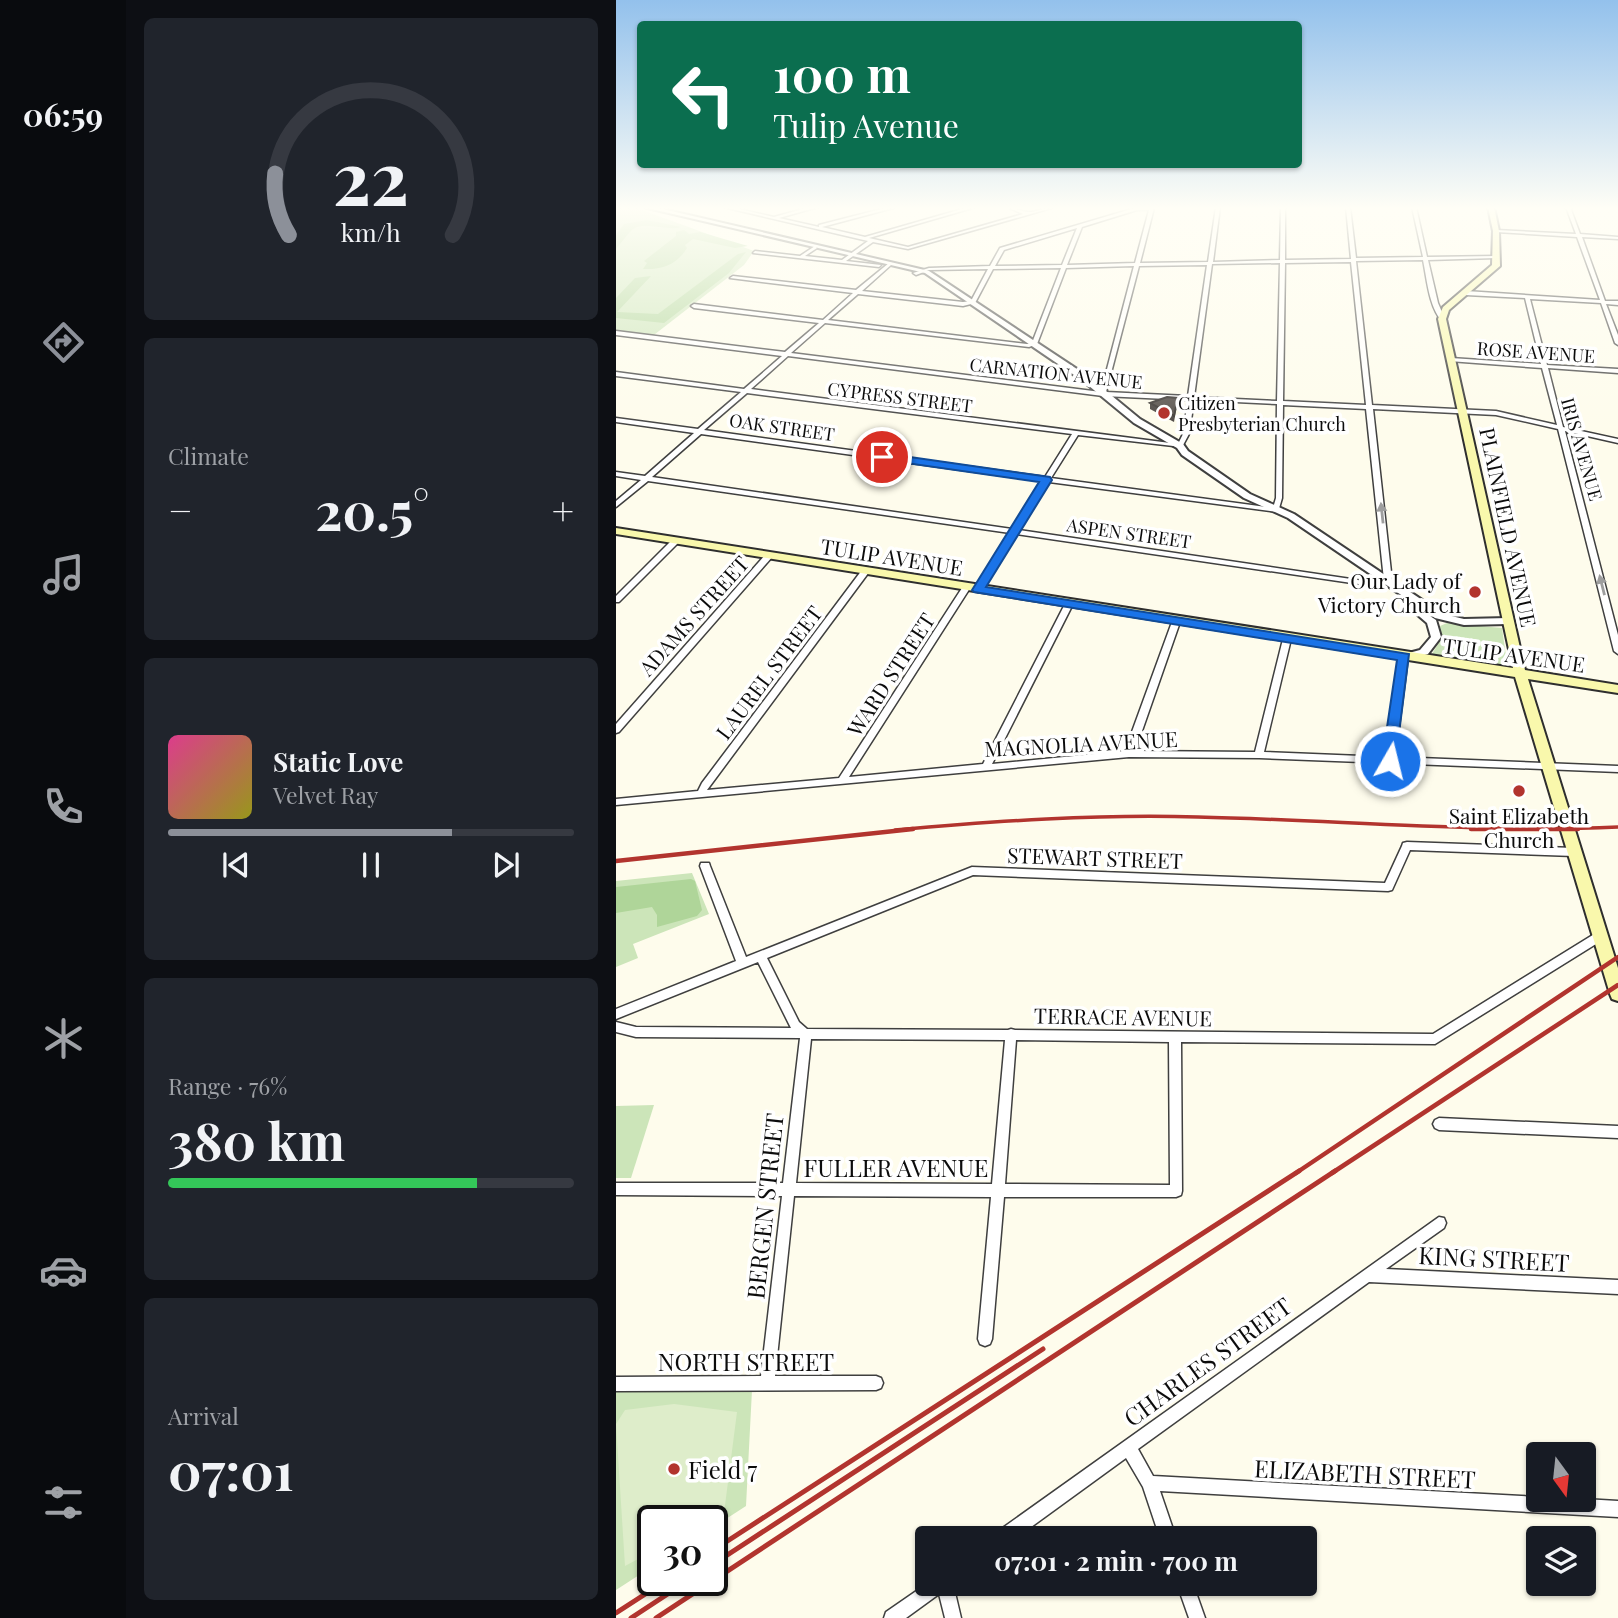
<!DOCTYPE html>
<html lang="en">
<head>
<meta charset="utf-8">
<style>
  :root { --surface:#171b24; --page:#20242c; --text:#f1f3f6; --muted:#9ea1a6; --line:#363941; --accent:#8c9099 }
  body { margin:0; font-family:"Playfair Display",serif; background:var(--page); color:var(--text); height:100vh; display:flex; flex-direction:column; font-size:26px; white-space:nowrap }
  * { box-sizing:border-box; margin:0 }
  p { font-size:23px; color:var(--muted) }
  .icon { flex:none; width:38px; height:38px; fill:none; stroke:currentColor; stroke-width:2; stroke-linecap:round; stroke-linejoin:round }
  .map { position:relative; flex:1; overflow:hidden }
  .panel { display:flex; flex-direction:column; gap:18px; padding:18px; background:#0d0f14; width:490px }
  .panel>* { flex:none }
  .guide { position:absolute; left:21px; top:21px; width:665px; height:147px; border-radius:7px; box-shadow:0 2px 5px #0004; background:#0b6e4f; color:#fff; overflow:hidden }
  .needle { width:46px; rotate:165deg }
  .fabs { position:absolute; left:910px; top:1442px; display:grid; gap:14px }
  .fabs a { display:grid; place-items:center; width:70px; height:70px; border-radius:7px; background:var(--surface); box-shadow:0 2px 5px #0004; font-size:35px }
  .speed { position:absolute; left:21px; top:1505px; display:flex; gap:14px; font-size:35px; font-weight:700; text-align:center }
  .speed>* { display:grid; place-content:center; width:91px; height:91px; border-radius:50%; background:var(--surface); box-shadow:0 2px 5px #0004; line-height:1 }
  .speed .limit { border:4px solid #111; border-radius:10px; background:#fff; color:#111 }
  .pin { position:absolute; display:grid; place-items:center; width:60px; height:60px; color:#fff; margin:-30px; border:4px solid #fff; border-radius:50%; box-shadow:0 2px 7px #0007 }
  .me { position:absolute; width:77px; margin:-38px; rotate:8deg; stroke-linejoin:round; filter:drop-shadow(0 0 5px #0008) }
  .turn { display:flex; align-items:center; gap:24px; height:147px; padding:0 21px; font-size:32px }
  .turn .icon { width:91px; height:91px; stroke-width:2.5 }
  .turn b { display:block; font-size:49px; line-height:60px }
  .big { font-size:52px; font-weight:700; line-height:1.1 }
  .panel .tile { flex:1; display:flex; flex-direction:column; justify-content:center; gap:10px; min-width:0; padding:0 24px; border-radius:10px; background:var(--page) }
  .panel .dial { align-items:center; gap:0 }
  .dial svg { height:182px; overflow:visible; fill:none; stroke:var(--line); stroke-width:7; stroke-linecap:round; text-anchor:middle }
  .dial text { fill:var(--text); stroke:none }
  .song { display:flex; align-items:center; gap:21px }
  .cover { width:84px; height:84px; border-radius:10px; background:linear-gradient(135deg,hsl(330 70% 55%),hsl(60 70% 35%)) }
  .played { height:7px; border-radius:4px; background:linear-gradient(90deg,var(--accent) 70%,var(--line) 70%) }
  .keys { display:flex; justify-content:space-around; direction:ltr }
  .heat { display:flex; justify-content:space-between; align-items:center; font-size:38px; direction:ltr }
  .charge { height:10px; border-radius:5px; background:linear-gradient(90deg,#34c759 76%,var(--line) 0) }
  .trip { position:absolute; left:299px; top:1526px; width:402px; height:70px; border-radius:7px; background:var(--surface); box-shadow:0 2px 5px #0004; font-weight:700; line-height:70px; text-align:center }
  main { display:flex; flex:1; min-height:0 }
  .tab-bar { display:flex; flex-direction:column; width:126px; justify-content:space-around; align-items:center; background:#090b0e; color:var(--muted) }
  .tab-bar .icon { width:49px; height:49px }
  .tab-bar .selected { color:var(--accent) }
  .tab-bar b { font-size:32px; color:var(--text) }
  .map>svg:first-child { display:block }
  .green { fill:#cce5b9 }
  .forest { fill:#afd599 }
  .pitch { fill:#deedca }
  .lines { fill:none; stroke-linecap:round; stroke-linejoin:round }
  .minor-casing { stroke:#3f3f3f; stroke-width:3 }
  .tertiary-casing { stroke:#3f3f3f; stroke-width:4 }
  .secondary-casing { stroke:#2e2e2e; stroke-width:4 }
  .minor { fill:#fff; fill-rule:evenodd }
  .tertiary { fill:#fff; fill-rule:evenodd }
  .secondary { fill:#f9f8ac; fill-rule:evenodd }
  .rail-far2 { stroke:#b2342e; stroke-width:3.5 }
  .rail-far1 { stroke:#b2342e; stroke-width:4.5 }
  .rail { stroke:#b2342e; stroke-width:5 }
  .wall { fill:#48433f }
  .building { fill:#544e49; stroke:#3b3733; stroke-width:2 }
  .oneway { fill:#9e9e9e }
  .route { fill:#1a73e8; stroke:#114b97; stroke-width:2 }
  .poi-dot { fill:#b2342e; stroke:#fff; stroke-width:2.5 }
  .labels { text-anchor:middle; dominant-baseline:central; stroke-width:7; stroke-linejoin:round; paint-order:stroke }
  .far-street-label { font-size:18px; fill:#0c0c0c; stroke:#fff }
  .far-poi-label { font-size:18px; fill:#0c0c0c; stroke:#fff; text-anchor:start }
  .street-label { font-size:21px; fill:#0c0c0c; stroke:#fff }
  .poi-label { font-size:21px; fill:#0c0c0c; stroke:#fff; text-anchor:end }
  .near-street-label { font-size:24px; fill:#0c0c0c; stroke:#fff }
  .near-poi-label { font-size:24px; fill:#0c0c0c; stroke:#fff; text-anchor:start }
</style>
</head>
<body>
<main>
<nav class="tab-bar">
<b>06:59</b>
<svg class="icon selected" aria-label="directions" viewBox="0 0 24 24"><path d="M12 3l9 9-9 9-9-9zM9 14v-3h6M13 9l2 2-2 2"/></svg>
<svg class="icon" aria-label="music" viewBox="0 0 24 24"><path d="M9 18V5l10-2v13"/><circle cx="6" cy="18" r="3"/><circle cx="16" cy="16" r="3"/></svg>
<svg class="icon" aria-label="phone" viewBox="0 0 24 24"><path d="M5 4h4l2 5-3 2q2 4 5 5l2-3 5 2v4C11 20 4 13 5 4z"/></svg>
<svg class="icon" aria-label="climate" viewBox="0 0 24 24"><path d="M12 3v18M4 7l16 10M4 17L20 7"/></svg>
<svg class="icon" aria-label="car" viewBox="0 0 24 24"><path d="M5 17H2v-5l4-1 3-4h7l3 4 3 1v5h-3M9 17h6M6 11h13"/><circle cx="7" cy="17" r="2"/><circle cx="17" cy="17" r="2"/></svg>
<svg class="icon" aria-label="filters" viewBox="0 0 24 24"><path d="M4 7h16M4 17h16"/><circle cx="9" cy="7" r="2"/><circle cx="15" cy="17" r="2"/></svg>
</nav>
<section class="panel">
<div class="tile dial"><svg viewBox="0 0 100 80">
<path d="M14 69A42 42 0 1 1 86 69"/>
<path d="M14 69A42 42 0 0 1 8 42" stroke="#8c9099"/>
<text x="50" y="56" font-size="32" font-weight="700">22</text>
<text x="50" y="72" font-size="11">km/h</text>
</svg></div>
<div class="tile"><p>Climate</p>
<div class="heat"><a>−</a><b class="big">20.5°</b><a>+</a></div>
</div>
<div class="tile">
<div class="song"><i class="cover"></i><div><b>Static Love</b><p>Velvet Ray</p></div></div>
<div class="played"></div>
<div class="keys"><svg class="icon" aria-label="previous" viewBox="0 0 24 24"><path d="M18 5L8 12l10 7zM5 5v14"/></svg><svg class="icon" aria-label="pause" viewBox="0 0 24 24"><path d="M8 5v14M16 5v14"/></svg><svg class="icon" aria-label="next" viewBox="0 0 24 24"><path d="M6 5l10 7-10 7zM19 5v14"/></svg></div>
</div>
<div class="tile"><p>Range · 76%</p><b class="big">380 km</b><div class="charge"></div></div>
<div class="tile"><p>Arrival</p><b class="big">07:01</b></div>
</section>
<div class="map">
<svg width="1002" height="1618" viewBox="0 0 1002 1618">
  <rect width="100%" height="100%" fill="#fefcec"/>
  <g class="green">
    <path d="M0 207H18L138 251 128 265 34 338 0 334Z"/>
    <path d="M831 623 886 628 891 663 883 666 821 657 816 654 825 639 824 626Z"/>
    <path d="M76 873 93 914 17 944 22 958 0 967V881Z"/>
    <path d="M38 1105 15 1178H0V1106Z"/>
    <path d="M0 1390H136L130 1506 96 1528V1521H37V1566L0 1590Z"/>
  </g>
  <g class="forest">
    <path d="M31 220 65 227C50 232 27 219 15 231 10 236 5 243 0 249V235L8 224Z"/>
    <path d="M68 230 73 234 84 232 132 246 119 248 77 239 69 245 71 248C61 265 45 270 27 269L31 263 28 261 60 236V232Z"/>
    <path d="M130 252 113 273 48 323 0 318V298L19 278 35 276 1 312 42 314 122 254Z"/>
    <path d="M75 879 79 881 86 910 81 916 41 927V915L36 907 0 913V887Z"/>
  </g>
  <path class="pitch" d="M58 1404 121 1412 108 1513 94 1521H37V1551L9 1566 0 1424 9 1410Z"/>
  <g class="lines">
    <defs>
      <g id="minor">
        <path d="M107 207H115L158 217 194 207H202L163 218 203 227V225L273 207H281L206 227 249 237 353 207H360L253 238 292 247 407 214 391 207C399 207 407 213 415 212 423 211 430 207 439 207L292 249 257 242 230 261 265 265 263 267 137 253 139 251 184 256 199 246 201 248 189 256 226 260 252 241Z"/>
        <path d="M529 207 538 208 524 263 592 262 600 207H604L597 262 664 260 665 207H669V260L735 259 730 207H734L740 258 807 257 796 207H800L811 257 880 256 882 257 880 258 812 260 822 303 829 319 826 321C813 307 811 279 807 260L740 261 756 405 880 411 941 425 926 368 833 361V359L835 358 925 364 909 298 850 295 847 293 850 291 984 300 961 237 880 232 878 231 880 230 960 234 950 207H954L964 234 1002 237V239L966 237 989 301H1002V305L990 304 1002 335V345L999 343 985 303 914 299 931 365 1002 369V373L932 368 947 427 1002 439V443L949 431 1002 635V654L998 651 942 429 880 415 757 409 776 581 763 587 400 534 366 590 362 592 358 590 394 533 32 481 0 507V501L25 480 0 476V472L29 476 78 433 0 422V418L82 429 125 392 0 376V372L128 389 166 356 0 335V331L169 352 203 323 78 308 75 306 78 304 207 320 237 293 114 278 117 276 240 290 273 263 275 265 246 291 347 302 355 301 372 269 313 270 300 275 297 273 313 268 374 266 384 248 519 208ZM521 210H533L519 263 451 265 466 227ZM461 228 446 265 379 266 388 250ZM735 262 750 405 667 401 669 263ZM664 263 661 401 578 397 596 264ZM591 265 572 396 490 392 523 266ZM518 266 485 392 175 353 209 323 413 347 421 344 450 268ZM445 268 416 343 411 344 212 320 242 294 347 306 359 303 377 269ZM172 356 487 396 572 400 567 434 562 444 135 389ZM131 393 456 434 429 477 88 430ZM578 400 661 404 660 498 657 508 435 478 462 435 566 447 573 434ZM667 405 750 409 768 580 762 583 403 530 433 482 662 512 666 498ZM85 434 426 481 396 529 36 477Z"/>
        <path d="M57 539H63L64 541 3 602H0V596Z"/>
        <path d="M150 554H156L157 556 3 732 0 733V724Z"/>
        <path d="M246 570H249L253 572 91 790 223 778 346 588 350 586 354 588 233 777 367 764 449 604 453 602 457 604 376 764 509 751 556 622 560 620 564 622 519 751 639 752 667 639 671 637 675 639 648 752 770 757 784 657 788 654 792 657 779 757 1002 766V772L643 758 513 757 0 805V799L82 791 86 783Z"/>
        <path d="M791 842 958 848 962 849 963 852 962 855 958 856 794 850 776 890 772 891 357 875 151 958 183 1022 191 1029 392 1030 395 1029 399 1030 817 1034 980 933 984 932 988 933 989 936 988 939 819 1044 565 1042 566 1191 565 1195 560 1197H388L376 1339 374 1344 369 1346 364 1344 362 1339 375 1197 178 1196 159 1376H260L265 1378 267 1383 265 1388 260 1390 0 1391V1377L145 1376 166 1196 0 1195V1183H167L184 1038 20 1037 0 1032V1022L20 1027 175 1028 142 962 0 1019V1009L120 961 84 866 85 863H93L94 866 130 957 356 867 769 883 786 846 787 843ZM195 1039 389 1040 376 1184 180 1183ZM400 1040 553 1042 554 1185 389 1184Z"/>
        <path d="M823 1118 1002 1126V1138L823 1130 819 1128 817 1124 819 1120Z"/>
        <path d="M823 1217 828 1218 830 1223 828 1228 770 1269 1002 1280V1294L753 1282 522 1449 537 1476 922 1497V1500L968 1499 1002 1501V1517L544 1491 560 1538H544L527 1487 510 1458 400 1538H379L381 1532Z"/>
        <path d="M312 1583 337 1584 345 1618H329L323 1594 290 1618H268L270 1612Z"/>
        <path d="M561 1584H577L589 1618H573Z"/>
      </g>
      <g id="tertiary">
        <path d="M27 207H38L313 271 473 377 524 419 567 444 572 451 634 494 678 514 827 614 848 619 892 618 897 621 892 624 848 625 819 618 672 518 628 498 566 455 561 448 518 423 467 381 309 273Z"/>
        <path d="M802 608 820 620 825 637 812 654 789 660 785 659 784 657 785 655 804 650 815 637 811 623 797 611Z"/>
      </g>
      <path id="secondary" d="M872 207H878L883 231 884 266 833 310 830 319 909 670 1002 685V693L912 679 1002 968V1001L996 999 994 994 899 677 0 534V528L897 668 822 319 827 307 876 265 877 231Z"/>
    </defs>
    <use href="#minor" class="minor-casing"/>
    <use href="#tertiary" class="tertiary-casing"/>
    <use href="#secondary" class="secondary-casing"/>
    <use href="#minor" class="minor"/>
    <use href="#tertiary" class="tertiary"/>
    <use href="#secondary" class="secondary"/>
    <path class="rail-far2" d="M279 830C380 821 481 814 582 817 722 820 861 833 1002 827"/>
    <g class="rail-far1">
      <path d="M855 829H962"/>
      <path d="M0 861 297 829"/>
      <path d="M680 1173 1002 957"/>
      <path d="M716 1173 1002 985"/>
    </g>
    <g class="rail">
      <path d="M96 1551 683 1171"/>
      <path d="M96 1565 427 1349"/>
      <path d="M0 1613 51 1580"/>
      <path d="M15 1618 73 1580"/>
      <path d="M40 1618 719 1171"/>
    </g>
  </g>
  <path class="wall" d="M534 403 561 404 558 422 534 409Z"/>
  <path class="building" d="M551 397 562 398 558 416 534 403Z"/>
  <defs><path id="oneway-solid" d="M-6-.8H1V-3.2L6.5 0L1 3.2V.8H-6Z" transform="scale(1.75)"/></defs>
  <g class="oneway">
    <use href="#oneway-solid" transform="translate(766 513) rotate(-96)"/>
    <use href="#oneway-solid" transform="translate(986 585) rotate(-104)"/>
  </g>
  <linearGradient id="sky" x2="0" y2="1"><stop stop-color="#93c1ec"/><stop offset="0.48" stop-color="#fffef6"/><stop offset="1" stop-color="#fffef6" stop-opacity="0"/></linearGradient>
  <rect width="1002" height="434" fill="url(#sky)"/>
  <path class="route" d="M266 453 434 477 436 480 370 587 793 654 779 765H768L766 761 781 660 358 592 356 590 423 482 262 459V454Z"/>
  <g class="poi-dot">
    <circle cx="548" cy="413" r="7"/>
    <circle cx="859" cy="592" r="7"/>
    <circle cx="903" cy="791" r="7"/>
    <circle cx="58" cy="1469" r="7"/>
  </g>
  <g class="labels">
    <g class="far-street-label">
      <text transform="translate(920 352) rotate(4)">ROSE AVENUE</text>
      <text transform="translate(440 373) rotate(6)">CARNATION AVENUE</text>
      <text transform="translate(284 397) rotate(7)">CYPRESS STREET</text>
      <text transform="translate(166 427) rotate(8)">OAK STREET</text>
      <text transform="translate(966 449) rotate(74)">IRIS AVENUE</text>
      <text transform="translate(513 533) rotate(8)">ASPEN STREET</text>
    </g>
    <g class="far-poi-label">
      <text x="562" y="403">Citizen<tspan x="562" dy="21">Presbyterian Church</tspan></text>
    </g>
    <g class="street-label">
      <text transform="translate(893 527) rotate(78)">PLAINFIELD AVENUE</text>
      <text transform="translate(276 556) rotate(9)">TULIP AVENUE</text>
      <text transform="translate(77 615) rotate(-48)">ADAMS STREET</text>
      <text transform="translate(898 654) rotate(8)">TULIP AVENUE</text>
      <text transform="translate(152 672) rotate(-53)">LAUREL STREET</text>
      <text transform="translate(274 674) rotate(-57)">WARD STREET</text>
      <text transform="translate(465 743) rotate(-3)">MAGNOLIA AVENUE</text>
      <text transform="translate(479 857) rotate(2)">STEWART STREET</text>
      <text transform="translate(507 1016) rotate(1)">TERRACE AVENUE</text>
    </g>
    <g class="poi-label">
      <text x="845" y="580">Our Lady of<tspan x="845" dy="24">Victory Church</tspan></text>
      <text x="903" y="815" text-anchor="middle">Saint Elizabeth<tspan x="903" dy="24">Church</tspan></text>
    </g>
    <g class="near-street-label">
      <text x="280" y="1167">FULLER AVENUE</text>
      <text transform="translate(148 1206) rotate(-84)">BERGEN STREET</text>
      <text transform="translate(878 1258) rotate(3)">KING STREET</text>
      <text x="130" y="1361">NORTH STREET</text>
      <text transform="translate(591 1361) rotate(-36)">CHARLES STREET</text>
      <text transform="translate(749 1473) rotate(3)">ELIZABETH STREET</text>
    </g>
    <g class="near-poi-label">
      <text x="72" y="1469">Field 7</text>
    </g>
  </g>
</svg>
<div class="fabs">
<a><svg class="needle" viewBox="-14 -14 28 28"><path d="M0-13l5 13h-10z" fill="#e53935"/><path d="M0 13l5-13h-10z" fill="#9ea1a6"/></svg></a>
<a><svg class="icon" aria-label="layers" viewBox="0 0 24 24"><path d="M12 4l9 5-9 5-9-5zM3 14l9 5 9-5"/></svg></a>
</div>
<div class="speed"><div class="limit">30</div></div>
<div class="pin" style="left:266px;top:457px;background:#d93025"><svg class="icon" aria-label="arrive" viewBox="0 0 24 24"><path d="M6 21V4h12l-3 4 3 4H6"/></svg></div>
<svg class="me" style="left:774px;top:761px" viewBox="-20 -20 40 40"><circle r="17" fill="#1a73e8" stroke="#fff" stroke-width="3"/><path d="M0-11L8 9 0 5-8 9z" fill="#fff"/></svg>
<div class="trip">07:01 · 2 min · 700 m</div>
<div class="guide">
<div class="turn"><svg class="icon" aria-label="left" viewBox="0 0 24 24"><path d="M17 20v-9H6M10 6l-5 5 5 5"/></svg><div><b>100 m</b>Tulip Avenue</div></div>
</div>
</div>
</main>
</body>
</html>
